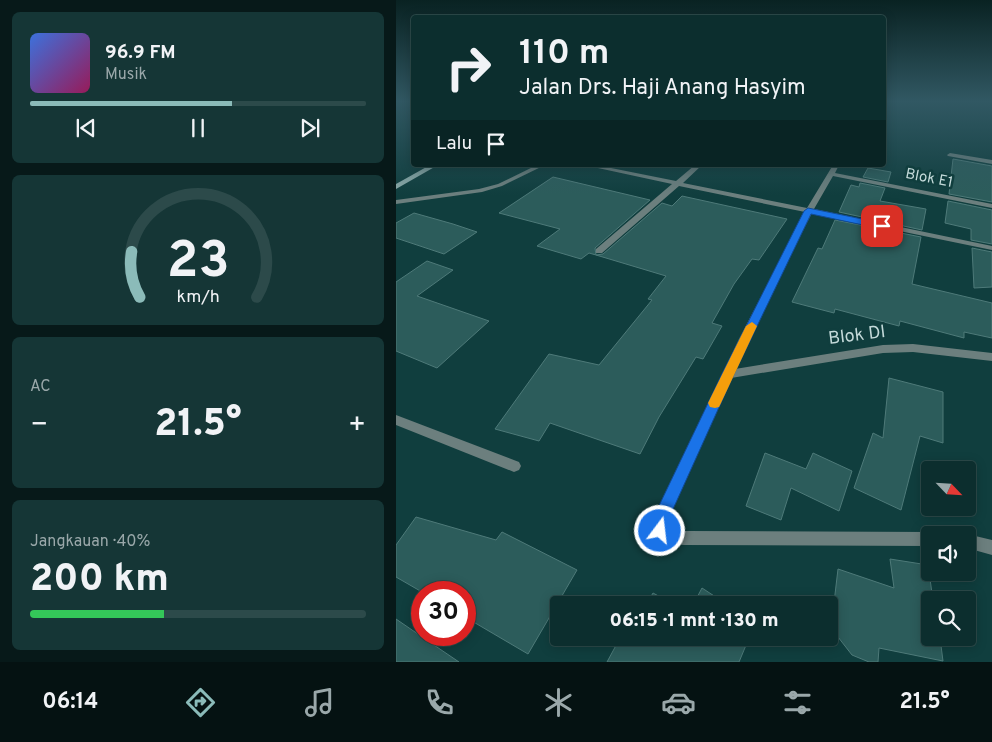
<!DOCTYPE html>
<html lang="id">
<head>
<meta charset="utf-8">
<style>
  :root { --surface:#0c2e2e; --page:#153636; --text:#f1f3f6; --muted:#9aa8aa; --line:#2c4a4a; --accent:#8bbbb9 }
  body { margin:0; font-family:Overpass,sans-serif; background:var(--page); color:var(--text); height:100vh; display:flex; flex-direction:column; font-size:19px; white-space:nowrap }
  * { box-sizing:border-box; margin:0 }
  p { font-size:16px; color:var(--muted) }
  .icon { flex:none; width:28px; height:28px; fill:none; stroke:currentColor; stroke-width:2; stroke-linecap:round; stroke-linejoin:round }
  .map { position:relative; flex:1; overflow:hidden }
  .sheet { display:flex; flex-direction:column; gap:12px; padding:12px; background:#071919; width:396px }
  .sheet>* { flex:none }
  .top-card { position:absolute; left:15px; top:15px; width:475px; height:152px; border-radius:5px; box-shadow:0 2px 12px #0003,0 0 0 1px var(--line); background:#0c2e2e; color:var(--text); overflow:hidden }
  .needle { width:32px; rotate:115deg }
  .buttons { position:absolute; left:525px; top:461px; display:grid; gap:10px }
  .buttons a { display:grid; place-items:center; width:55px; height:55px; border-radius:5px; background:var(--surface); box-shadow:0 2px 12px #0003,0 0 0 1px var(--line); font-size:25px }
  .speed { position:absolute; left:15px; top:581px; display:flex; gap:10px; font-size:25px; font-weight:700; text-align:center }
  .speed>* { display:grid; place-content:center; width:65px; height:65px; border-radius:50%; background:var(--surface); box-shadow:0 2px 12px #0003,0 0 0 1px var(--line); line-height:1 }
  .speed .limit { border:8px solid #d22; background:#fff; color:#111 }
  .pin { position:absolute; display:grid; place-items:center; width:42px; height:42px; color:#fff; margin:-21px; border-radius:10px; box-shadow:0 2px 8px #0006 }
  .me { position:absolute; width:55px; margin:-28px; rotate:15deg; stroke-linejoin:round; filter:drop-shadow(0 0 4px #0008) }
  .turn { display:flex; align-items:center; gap:18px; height:105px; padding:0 25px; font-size:22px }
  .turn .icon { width:65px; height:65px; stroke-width:2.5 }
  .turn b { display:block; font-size:35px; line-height:42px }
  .then { display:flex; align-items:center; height:48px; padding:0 25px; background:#0003; gap:10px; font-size:19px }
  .big { font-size:38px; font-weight:800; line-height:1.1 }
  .sheet .widget { flex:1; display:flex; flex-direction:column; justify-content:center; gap:8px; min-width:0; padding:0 18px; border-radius:8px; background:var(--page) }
  .sheet .dial { align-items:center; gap:0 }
  .dial svg { height:130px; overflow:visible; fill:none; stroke:var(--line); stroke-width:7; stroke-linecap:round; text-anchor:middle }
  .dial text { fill:var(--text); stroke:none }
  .song { display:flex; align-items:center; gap:15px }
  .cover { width:60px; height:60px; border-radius:8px; background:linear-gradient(135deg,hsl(220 70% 55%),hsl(330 70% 35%)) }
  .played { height:5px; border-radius:2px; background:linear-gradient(90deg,var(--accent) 60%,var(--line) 60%) }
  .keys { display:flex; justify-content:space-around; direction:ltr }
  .heat { display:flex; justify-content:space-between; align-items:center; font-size:28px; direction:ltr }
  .charge { height:8px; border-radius:4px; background:linear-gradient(90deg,#34c759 40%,var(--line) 0) }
  .trip { position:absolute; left:154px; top:596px; width:288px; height:50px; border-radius:5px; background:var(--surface); box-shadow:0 2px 12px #0003,0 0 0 1px var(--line); font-weight:800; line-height:50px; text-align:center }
  .dock { display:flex; height:80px; justify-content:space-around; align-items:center; background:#051212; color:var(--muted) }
  .dock .icon { width:35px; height:35px }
  .dock .on { color:var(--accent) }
  .dock b { font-size:22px; color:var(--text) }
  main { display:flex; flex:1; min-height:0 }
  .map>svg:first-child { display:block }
  .building { fill:#2c5c5b; stroke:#4e7a79 }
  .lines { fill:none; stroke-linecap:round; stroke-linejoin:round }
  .minor { fill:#6c7f7e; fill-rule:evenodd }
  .secondary { fill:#8aa8a7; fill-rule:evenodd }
  .route { fill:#1a73e8; stroke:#114b97 }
  .slow { fill:#f59e0b }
  .labels { text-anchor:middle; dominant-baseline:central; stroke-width:5; stroke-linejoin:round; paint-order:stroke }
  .far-street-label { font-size:15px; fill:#c4dada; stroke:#103e3e }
  .street-label { font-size:18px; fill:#c4dada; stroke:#103e3e }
</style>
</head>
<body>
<main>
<section class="sheet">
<div class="widget">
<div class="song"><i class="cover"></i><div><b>96.9 FM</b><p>Musik</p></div></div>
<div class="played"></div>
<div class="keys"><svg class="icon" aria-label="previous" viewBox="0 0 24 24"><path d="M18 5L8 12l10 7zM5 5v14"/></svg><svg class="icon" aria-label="pause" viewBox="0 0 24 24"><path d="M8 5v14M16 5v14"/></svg><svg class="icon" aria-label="next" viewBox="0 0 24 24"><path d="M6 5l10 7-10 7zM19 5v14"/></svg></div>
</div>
<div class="widget dial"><svg viewBox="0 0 100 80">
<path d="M14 69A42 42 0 1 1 86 69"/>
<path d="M14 69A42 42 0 0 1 9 41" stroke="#8bbbb9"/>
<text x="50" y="56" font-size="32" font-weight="700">23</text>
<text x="50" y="72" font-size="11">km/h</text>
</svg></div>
<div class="widget"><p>AC</p>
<div class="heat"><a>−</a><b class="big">21.5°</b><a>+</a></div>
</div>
<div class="widget"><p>Jangkauan · 40%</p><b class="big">200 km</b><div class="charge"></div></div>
</section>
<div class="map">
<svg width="596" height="662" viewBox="0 0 596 662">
  <rect width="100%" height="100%" fill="#103e3e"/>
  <g class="building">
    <path d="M557 159 596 166V202L553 194Z"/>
    <path d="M472 168 495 172 492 182 467 177Z"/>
    <path d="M157 177 254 200 199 248 200 255 193 253 185 259 141 246 164 229 103 213Z"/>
    <path d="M464 183 489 188 484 201 530 209 526 230 443 212 455 185 463 187Z"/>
    <path d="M286 196 391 219 363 260 356 259 338 284 316 323 326 326 307 359 300 357 263 417 244 454 154 423 143 441 99 429 153 354 203 365 256 300 252 299 270 276 200 255 207 254 266 203 276 206Z"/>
    <path d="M552 201 596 210V244L575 240V229L549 223Z"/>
    <path d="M18 213 57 224 81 232 48 254 0 238V223Z"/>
    <path d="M439 220 525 237 516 284 596 303V338L568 332V338L504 321 503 326 439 309 438 313 396 302 422 248 426 249Z"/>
    <path d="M576 248 596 252V287L578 288Z"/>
    <path d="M31 261 57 270 21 296 93 321 41 368 0 351V282Z"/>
    <path d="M493 378 547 392V443L524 436 505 510 458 488 477 433 487 438Z"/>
    <path d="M369 453 410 469 417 453 456 471 443 511 395 488 385 520 350 506Z"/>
    <path d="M20 517 100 540 106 532 181 570 132 654 69 617V592H26L0 577V545Z"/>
    <path d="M494 559 532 565 537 600H534V638H544L547 661 483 648 482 662H473L456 655 435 628 442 569 498 588Z"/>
    <path d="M306 588 332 605H297Z"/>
    <path d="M257 593 279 605H250Z"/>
    <path d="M0 619 35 643 63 662H0Z"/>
    <path d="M224 638H353L343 662H211Z"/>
  </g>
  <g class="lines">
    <g class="minor">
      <path d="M554 153 596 160V164L552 156 551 155Z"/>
      <path d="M141 165H149L106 186 86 192 0 204V200L83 189 102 184Z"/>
      <path d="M188 165H200L280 181 299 165H306L287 183 411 208 437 165H443L439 173 596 204V208L437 176 418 209 596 246V250L416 213 374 295 339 369 487 345 517 344 596 353V361L517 352 487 353 335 378 272 518V527L275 530 288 531 534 532 540 535H534V546L288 545C267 544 249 538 260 513L343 339 409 212 283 186 206 253H200V249L276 184Z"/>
      <path d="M0 415 123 462 125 466 123 470 118 472 0 425Z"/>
      <path d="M571 534 596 540V555L571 548V535H568Z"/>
    </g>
    <path class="secondary" d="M34 165H42L0 189V184Z"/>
  </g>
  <linearGradient id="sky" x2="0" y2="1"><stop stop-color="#092222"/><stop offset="0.52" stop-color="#315863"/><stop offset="1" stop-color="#315863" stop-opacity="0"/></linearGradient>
  <rect width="596" height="195" fill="url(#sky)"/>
  <path class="route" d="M412 208 486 223 490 226 486 229 415 214 338 374 273 518 270 537 264 539 258 537 256 531 260 512 326 374 408 211Z"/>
  <path class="slow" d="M356 322 361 326 325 403 323 407 319 408 314 407 312 403 350 326Z"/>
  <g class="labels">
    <g class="far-street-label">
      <text transform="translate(533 179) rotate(11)">Blok E1</text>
    </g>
    <g class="street-label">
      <text transform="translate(461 336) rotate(-7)">Blok DI</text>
    </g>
  </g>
</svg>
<div class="buttons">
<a><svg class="needle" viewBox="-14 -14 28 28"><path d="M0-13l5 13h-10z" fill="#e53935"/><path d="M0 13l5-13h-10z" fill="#9aa8aa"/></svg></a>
<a><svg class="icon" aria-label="sound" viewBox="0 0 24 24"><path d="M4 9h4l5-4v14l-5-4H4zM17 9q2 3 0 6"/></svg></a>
<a><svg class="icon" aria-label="search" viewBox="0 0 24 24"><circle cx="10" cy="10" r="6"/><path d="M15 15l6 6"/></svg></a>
</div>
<div class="speed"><div class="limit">30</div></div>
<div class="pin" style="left:486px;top:226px;background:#d93025"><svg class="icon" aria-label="arrive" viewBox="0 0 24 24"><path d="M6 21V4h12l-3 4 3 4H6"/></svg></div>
<svg class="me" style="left:264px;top:531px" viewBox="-20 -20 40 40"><circle r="17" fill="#1a73e8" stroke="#fff" stroke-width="3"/><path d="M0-11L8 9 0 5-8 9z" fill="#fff"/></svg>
<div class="trip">06:15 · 1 mnt · 130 m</div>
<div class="top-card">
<div class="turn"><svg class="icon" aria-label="right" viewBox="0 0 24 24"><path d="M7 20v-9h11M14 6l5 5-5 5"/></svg><div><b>110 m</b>Jalan Drs. Haji Anang Hasyim</div></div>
<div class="then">Lalu<svg class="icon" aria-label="arrive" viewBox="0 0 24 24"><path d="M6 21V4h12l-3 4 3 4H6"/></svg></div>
</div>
</div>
</main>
<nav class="dock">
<b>06:14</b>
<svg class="icon on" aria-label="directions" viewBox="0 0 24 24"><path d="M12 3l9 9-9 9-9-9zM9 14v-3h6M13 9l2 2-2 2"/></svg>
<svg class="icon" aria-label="music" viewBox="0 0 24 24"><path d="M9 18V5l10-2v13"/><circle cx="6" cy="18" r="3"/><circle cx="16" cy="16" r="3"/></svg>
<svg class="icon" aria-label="phone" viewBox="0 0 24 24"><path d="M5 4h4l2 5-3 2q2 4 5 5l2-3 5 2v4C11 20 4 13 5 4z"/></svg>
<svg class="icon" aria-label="climate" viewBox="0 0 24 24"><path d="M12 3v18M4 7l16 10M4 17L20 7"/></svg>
<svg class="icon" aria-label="car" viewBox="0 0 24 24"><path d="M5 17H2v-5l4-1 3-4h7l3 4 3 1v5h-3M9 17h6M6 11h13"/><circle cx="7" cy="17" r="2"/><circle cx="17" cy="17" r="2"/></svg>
<svg class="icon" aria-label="filters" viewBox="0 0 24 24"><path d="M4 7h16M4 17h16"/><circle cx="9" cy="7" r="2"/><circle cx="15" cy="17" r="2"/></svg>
<b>21.5°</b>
</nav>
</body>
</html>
